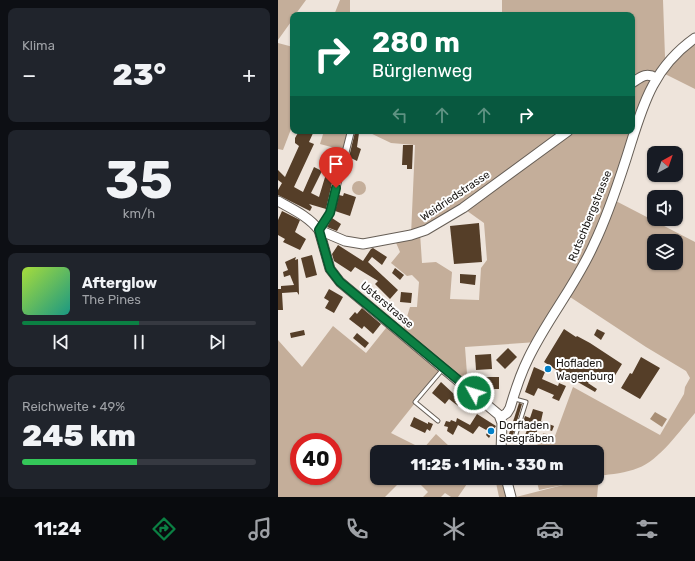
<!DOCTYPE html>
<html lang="de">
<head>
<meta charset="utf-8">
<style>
  :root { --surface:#171b24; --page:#20242c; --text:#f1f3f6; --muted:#9ea1a6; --line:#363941; --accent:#0b8043 }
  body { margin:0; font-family:Rubik,sans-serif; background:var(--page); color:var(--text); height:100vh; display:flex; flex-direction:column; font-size:15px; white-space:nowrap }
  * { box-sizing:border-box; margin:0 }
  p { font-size:13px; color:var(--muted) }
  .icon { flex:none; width:22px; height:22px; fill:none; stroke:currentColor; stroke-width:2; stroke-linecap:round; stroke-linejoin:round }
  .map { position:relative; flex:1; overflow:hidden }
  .drawer { display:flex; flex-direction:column; gap:8px; padding:8px; background:#0d0f14; width:278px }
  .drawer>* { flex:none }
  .hud { position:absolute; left:12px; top:12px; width:345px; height:122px; border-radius:8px; box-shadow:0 1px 3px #0004; background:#0b6e4f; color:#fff; overflow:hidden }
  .needle { width:26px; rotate:40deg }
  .tools { position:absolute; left:369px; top:146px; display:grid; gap:8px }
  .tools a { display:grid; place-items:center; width:36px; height:36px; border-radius:8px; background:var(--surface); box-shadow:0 1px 3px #0004; font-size:20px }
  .speed { position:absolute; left:12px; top:433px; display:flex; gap:8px; font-size:20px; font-weight:700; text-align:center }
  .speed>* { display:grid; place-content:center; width:52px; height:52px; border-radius:50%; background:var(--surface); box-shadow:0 1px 3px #0004; line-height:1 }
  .speed .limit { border:6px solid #d22; background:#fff; color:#111 }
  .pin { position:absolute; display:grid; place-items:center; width:34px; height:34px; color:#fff; margin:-41px -17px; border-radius:50% 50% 50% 0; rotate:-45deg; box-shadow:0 0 4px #0007 }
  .pin .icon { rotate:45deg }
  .me { position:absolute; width:44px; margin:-22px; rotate:309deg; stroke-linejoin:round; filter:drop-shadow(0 0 3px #0008) }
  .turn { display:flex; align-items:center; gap:14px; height:84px; padding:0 16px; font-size:18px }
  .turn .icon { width:52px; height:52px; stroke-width:2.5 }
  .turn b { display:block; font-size:28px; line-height:34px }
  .lanes { display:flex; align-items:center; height:38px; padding:0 16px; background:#0003; justify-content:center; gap:20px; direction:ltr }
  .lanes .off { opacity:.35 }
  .big { font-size:30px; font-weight:800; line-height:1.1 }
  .drawer .widget { flex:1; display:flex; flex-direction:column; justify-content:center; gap:6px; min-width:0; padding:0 14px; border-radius:8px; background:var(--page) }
  .drawer .dial { align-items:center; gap:0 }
  .dial b { font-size:52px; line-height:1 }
  .song { display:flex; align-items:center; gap:12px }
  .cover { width:48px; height:48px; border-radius:6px; background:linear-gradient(135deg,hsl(80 70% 55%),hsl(170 70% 35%)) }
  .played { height:4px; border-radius:2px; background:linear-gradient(90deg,var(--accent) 50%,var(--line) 50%) }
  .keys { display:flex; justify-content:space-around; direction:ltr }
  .heat { display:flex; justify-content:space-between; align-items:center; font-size:22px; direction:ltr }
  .charge { height:6px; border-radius:3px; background:linear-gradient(90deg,#34c759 49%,var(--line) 0) }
  .trip { position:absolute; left:92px; top:445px; width:234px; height:40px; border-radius:8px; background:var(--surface); box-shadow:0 1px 3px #0004; font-weight:800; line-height:40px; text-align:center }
  .menu { display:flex; height:64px; justify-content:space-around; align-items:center; background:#090b0e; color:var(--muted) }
  .menu .icon { width:28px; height:28px }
  .menu .selected { color:var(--accent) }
  .menu b { font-size:18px; color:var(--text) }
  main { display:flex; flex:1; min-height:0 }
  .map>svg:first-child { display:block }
  .green { fill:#c4ae9a; fill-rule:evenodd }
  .water { fill:#a88e75 }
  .building { fill:#553e28 }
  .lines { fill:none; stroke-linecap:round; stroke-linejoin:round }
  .lane-casing { stroke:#665e56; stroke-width:5 }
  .street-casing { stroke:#665e56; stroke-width:8 }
  .secondary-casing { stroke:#665e56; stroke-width:11 }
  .lane { stroke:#fff; stroke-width:3 }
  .street { stroke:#fff; stroke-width:6 }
  .secondary { stroke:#fff; stroke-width:9 }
  .route-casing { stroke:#07532c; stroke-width:10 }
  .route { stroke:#0b8043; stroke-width:7 }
  .poi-dot { fill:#0381c9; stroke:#fff; stroke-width:1.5 }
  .labels { text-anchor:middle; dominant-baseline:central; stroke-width:4; stroke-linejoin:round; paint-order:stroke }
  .street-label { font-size:11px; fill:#1b1815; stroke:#fff }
  .poi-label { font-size:11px; fill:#1b1815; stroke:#fff; text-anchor:start }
</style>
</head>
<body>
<main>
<section class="drawer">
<div class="widget"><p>Klima</p>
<div class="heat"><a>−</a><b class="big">23°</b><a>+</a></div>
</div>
<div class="widget dial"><b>35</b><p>km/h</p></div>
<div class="widget">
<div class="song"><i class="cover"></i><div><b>Afterglow</b><p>The Pines</p></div></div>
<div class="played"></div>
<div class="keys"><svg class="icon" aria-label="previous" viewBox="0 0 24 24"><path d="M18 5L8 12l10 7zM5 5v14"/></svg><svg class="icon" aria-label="pause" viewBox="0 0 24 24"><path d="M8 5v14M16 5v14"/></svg><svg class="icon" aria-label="next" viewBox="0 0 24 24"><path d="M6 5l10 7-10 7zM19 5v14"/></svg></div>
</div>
<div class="widget"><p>Reichweite · 49%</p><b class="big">245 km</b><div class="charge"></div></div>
</section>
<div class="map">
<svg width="417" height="497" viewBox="0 0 417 497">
  <rect width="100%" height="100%" fill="#eee4db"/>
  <g class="green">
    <path d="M0 0H28L17 15H15V19L0 40Z"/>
    <path d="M62 0H72V15H56Z"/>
    <path d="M224 0H385L387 57 390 62 417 38V89L383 72 334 199 417 242V413C403 429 381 461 360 468 348 473 334 474 321 476L319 497H238L289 484 261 490 258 478H319V452H253L252 448 263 443 265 433 277 436 295 387 382 435 406 394 407 387 412 378 408 371 368 347 289 295 259 342 187 347 189 374 183 382 165 368 113 433 145 449 158 434 171 446 169 452H99V478H126L107 497H0V340L24 367 55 326 88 353 112 323 124 333 132 307H139L141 282 134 275 129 276 113 263 122 252 116 238 133 235 137 145 113 143 88 131H354V15H224ZM185 208 206 223 209 260 203 268 201 300 172 299 174 272 158 262 144 263 142 233ZM376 241H398V263H376ZM21 442H55V476H21Z"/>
    <path d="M0 43 15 47V124L5 150 0 149Z"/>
    <path d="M46 131H73L68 151 42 144Z"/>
    <circle cx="81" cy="188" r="7"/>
    <path d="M136 478H193L180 497H173L167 493 163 497H145L150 492Z"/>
    <path d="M217 478H228L233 497H221Z"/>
  </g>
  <path class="water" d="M377 412 389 419 384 427 372 419Z"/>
  <g class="building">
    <path d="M21 131H36L31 142 36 144 16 187 25 192 36 167 44 171 33 193 41 197 51 164 49 163 52 151 61 153 48 209 31 204 34 207 32 211 0 195V190L4 183 0 180V170L7 177 21 146 17 143V138Z"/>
    <path d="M77 132 81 133 79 147 83 149 79 161 71 157Z"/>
    <path d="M125 145H135L134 169H129V165H124Z"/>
    <path d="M66 193 78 197 72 216 57 211 61 195 65 196Z"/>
    <path d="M4 211 22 220 17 232 28 239 22 250 5 242 7 239 0 235V220Z"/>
    <path d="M54 218 63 224 59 231 49 227Z"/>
    <path d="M201 223 204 262 176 264 172 226Z"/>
    <path d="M60 245 85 261 93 249 95 248 109 257 104 265 94 257 90 262 120 290 112 299 97 284 100 281 77 267 73 272 56 261 54 254Z"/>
    <path d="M34 255 39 275 28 278 23 258Z"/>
    <path d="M18 257 17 260 20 259 21 295 19 292 4 293 5 310H0V289H3V286L16 285 12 275 6 277 5 272 10 270 7 262Z"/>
    <path d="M117 268 126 275 122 280 114 273Z"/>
    <path d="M182 274 198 275 197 285 182 283Z"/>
    <path d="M51 289 65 297 56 313 47 308 51 301 46 298Z"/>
    <path d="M123 292 134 293 133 303 122 302Z"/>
    <path d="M84 308 103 324 95 334 86 326 84 329 71 319 77 312 79 314Z"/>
    <path d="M286 329 298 337 299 336 312 343 344 364 336 377 329 374 324 381 314 375 310 383 319 389 317 392 298 381 297 382 266 362Z"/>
    <path d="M319 329 327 333 323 340 316 335Z"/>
    <path d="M26 330 27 335 13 338 12 333Z"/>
    <path d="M79 333 91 343 87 348 75 338Z"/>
    <path d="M230 348 239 357 227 369 218 360Z"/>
    <path d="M213 354 214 369 198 370 197 355Z"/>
    <path d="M363 357 382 368 362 399 343 388 352 373 354 374Z"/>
    <path d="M256 367 267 372 264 379 280 386 281 383 288 386 281 401 274 398 276 395 260 388 256 396 247 392Z"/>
    <rect x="204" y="377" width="17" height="12"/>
    <path d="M163 382 177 395 181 390 188 396 180 406 171 399 167 404 154 393Z"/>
    <path d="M241 403 244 404 235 435 231 434Z"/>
    <path d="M255 409 265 412 263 421 276 426 274 431 261 426 256 439 255 438 254 441 246 438 249 430 243 428 247 416 252 418Z"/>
    <path d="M199 414 218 426 211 438 208 435 210 431 201 426 195 434 180 425 175 435 169 431 170 427 166 426 168 421 172 422 173 420 178 422 179 418 192 425Z"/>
    <path d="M136 417 150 424V422L155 424 152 431 149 429 147 433 132 426Z"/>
  </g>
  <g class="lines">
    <defs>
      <g id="lane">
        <path d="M237 399 248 402 238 434"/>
        <path d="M160 421 137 402 165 369"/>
      </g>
      <path id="street" d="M41 230 52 213 73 131"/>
      <g id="secondary">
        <path d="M354 83C363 77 368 72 378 78"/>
        <path d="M0 201C14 209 30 216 41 230L52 269 62 282 221 415 224 423 223 452"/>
        <path d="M41 230 67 241 85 244 133 235 148 230 185 208 290 131"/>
        <path d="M223 417 229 413 232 408C237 391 242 375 250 359 269 319 298 285 316 244 329 217 339 187 348 159 364 109 372 70 417 38"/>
        <path d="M228 478 233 497"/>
      </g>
    </defs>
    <use href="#lane" class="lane-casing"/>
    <use href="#street" class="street-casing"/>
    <use href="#secondary" class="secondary-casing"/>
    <use href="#lane" class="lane"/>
    <use href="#street" class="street"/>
    <use href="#secondary" class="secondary"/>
  </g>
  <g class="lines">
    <defs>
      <path id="route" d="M58 188 52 213 41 230 52 269 62 282 196 393"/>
    </defs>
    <use href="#route" class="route-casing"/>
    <use href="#route" class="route"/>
  </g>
  <g class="poi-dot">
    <circle cx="270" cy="369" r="4"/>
    <circle cx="213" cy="431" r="4"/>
  </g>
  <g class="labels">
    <g class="street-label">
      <text transform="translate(177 196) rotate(-34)">Weidriedstrasse</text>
      <text transform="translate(312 216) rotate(-68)">Rutschbergstrasse</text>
      <text transform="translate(109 305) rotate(40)">Usterstrasse</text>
    </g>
    <g class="poi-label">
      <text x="278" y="363">Hofladen<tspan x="278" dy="13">Wagenburg</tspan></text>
      <text x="221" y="425">Dorfladen<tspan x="221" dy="13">Seegräben</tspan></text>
    </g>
  </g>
</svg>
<div class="tools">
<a><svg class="needle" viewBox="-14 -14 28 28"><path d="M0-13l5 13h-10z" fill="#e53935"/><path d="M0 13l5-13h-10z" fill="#9ea1a6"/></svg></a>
<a><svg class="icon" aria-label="sound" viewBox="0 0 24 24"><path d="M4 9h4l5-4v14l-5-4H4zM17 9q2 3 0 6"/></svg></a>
<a><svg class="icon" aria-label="layers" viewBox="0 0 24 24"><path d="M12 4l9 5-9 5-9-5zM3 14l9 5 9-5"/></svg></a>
</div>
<div class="speed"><div class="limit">40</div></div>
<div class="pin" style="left:58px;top:188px;background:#d93025"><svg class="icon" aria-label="arrive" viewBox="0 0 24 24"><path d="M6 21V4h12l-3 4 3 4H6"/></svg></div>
<svg class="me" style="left:196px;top:393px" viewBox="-20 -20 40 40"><circle r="17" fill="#0b8043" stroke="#fff" stroke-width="3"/><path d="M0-11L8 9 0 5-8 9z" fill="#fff"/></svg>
<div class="trip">11:25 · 1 Min. · 330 m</div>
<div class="hud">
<div class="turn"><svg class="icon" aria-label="right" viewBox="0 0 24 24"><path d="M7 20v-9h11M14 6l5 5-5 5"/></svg><div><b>280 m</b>Bürglenweg</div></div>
<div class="lanes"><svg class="icon off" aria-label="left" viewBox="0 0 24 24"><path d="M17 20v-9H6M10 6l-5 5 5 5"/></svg><svg class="icon off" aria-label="ahead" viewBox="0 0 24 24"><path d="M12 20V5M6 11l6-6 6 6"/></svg><svg class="icon off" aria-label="ahead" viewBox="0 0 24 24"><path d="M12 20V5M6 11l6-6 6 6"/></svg><svg class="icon" aria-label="right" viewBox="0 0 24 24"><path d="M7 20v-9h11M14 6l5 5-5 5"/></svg></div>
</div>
</div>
</main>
<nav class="menu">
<b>11:24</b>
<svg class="icon selected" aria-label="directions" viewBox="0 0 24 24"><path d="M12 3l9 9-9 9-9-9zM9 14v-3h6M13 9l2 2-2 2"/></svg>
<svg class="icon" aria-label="music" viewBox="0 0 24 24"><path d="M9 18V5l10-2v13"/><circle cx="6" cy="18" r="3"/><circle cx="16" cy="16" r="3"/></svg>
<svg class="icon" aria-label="phone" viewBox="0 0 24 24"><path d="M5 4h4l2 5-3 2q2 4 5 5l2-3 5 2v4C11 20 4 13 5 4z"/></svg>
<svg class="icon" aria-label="climate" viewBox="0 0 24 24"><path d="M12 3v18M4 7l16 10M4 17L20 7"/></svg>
<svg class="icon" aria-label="car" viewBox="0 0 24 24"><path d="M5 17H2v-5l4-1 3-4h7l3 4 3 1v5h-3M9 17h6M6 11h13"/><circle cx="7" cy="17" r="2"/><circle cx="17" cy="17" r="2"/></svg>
<svg class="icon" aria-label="filters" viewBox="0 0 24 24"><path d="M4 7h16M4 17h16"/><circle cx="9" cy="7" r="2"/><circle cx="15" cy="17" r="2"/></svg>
</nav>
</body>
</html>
